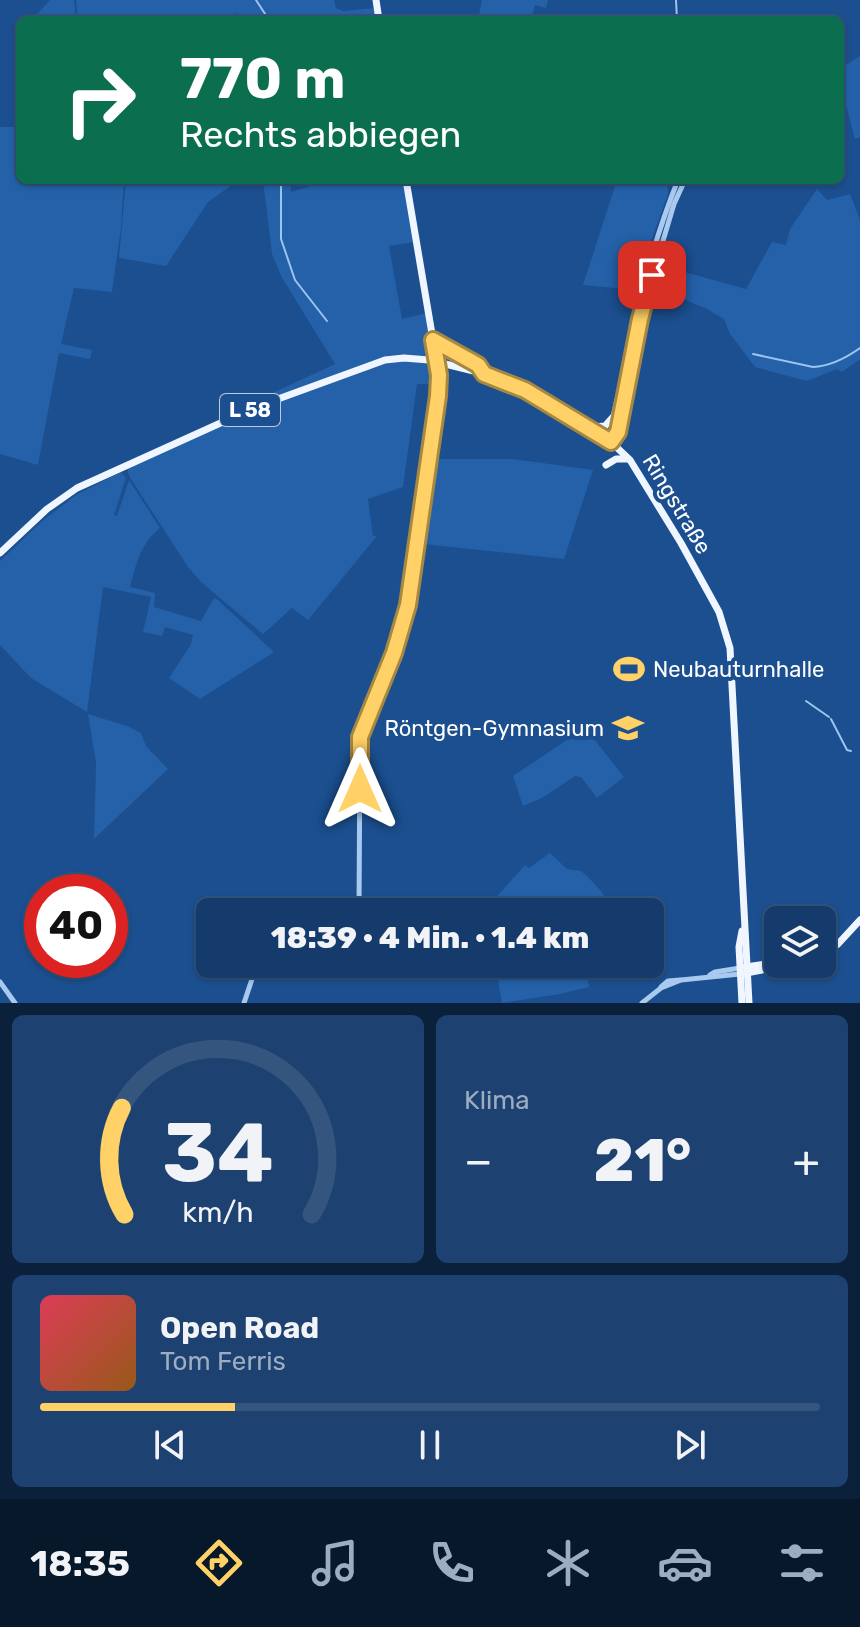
<!DOCTYPE html>
<html lang="de">
<head>
<meta charset="utf-8">
<style>
  :root { --surface:#143b6b; --page:#1d4271; --text:#f1f3f6; --muted:#9dadc1; --line:#33557e; --accent:#ffd166 }
  body { margin:0; font-family:Rubik,sans-serif; background:var(--page); color:var(--text); height:100vh; display:flex; flex-direction:column; font-size:30px; white-space:nowrap }
  * { box-sizing:border-box; margin:0 }
  p { font-size:26px; color:var(--muted) }
  .icon { flex:none; width:44px; height:44px; fill:none; stroke:currentColor; stroke-width:2; stroke-linecap:round; stroke-linejoin:round }
  .map { position:relative; height:1003px; overflow:hidden }
  .sheet { display:flex; flex-direction:column; gap:12px; padding:12px; background:#0b203b; flex:1 }
  .sheet>* { flex:none }
  .banner { position:absolute; left:16px; top:16px; width:828px; height:168px; border-radius:12px; box-shadow:0 2px 6px #0004,0 0 0 2px var(--line); background:#0b6e4f; color:#fff; overflow:hidden }
  .controls { position:absolute; left:764px; top:906px; display:grid; gap:16px }
  .controls a { display:grid; place-items:center; width:72px; height:72px; border-radius:12px; background:var(--surface); box-shadow:0 2px 6px #0004,0 0 0 2px var(--line); font-size:40px }
  .speed { position:absolute; left:24px; top:874px; display:flex; gap:16px; font-size:40px; font-weight:700; text-align:center }
  .speed>* { display:grid; place-content:center; width:104px; height:104px; border-radius:50%; background:var(--surface); box-shadow:0 2px 6px #0004,0 0 0 2px var(--line); line-height:1 }
  .speed .limit { border:12px solid #d22; background:#fff; color:#111 }
  .pin { position:absolute; display:grid; place-items:center; width:68px; height:68px; color:#fff; margin:-34px; border-radius:16px; box-shadow:0 4px 12px #0006 }
  .me { position:absolute; width:88px; margin:-44px; rotate:0deg; stroke-linejoin:round; filter:drop-shadow(0 0 6px #0008) }
  .turn { display:flex; align-items:center; gap:28px; height:168px; padding:0 32px; font-size:36px }
  .turn .icon { width:104px; height:104px; stroke-width:2.5 }
  .turn b { display:block; font-size:56px; line-height:68px }
  .big { font-size:60px; font-weight:800; line-height:1.1 }
  .sheet .tile { flex:1; display:flex; flex-direction:column; justify-content:center; gap:12px; min-width:0; padding:0 28px; border-radius:12px; background:var(--page) }
  .sheet .dial { align-items:center; gap:0 }
  .dial svg { height:208px; overflow:visible; fill:none; stroke:var(--line); stroke-width:7; stroke-linecap:round; text-anchor:middle }
  .dial text { fill:var(--text); stroke:none }
  .song { display:flex; align-items:center; gap:24px }
  .cover { width:96px; height:96px; border-radius:12px; background:linear-gradient(135deg,hsl(350 70% 55%),hsl(30 70% 35%)) }
  .played { height:8px; border-radius:4px; background:linear-gradient(90deg,var(--accent) 25%,var(--line) 25%) }
  .keys { display:flex; justify-content:space-around; direction:ltr }
  .heat { display:flex; justify-content:space-between; align-items:center; font-size:44px; direction:ltr }
  .sheet .tiles { flex:1; display:grid; gap:12px; grid-template-columns:1fr 1fr }
  .tile:last-child { grid-column:span 2 }
  .trip { position:absolute; left:196px; top:898px; width:468px; height:80px; border-radius:12px; background:var(--surface); box-shadow:0 2px 6px #0004,0 0 0 2px var(--line); font-weight:800; line-height:80px; text-align:center }
  .tabs { display:flex; height:128px; justify-content:space-around; align-items:center; background:#08182b; color:var(--muted) }
  .tabs .icon { width:56px; height:56px }
  .tabs .selected { color:var(--accent) }
  .tabs b { font-size:36px; color:var(--text) }
  .map>svg:first-child { display:block }
  .green { fill:#2461a8 }
  .lines { fill:none; stroke-linecap:round; stroke-linejoin:round }
  .stream { stroke:#9cc4f0; stroke-width:2 }
  .minor { stroke:#a9c9ee; stroke-width:5 }
  .major { stroke:#f0f6ff; stroke-width:7 }
  .minor-bridge { stroke:#a9c9ee; stroke-width:5 }
  .route-casing { stroke:#a68842; stroke-width:20 }
  .route { stroke:#ffd166; stroke-width:14 }
  .labels { text-anchor:middle; dominant-baseline:central; stroke-width:8; stroke-linejoin:round; paint-order:stroke }
  .shield { fill:#1b4f8f; stroke:#bbcadd; stroke-width:2 }
  .shield-label { font-size:20px; font-weight:bold; fill:#fff }
  .street-label { font-size:22px; fill:#fff; stroke:#1b4f8f }
  .poi-label { font-size:22px; fill:#fff; stroke:#1b4f8f; text-anchor:start }
</style>
</head>
<body>
<div class="map">
<svg width="860" height="1003" viewBox="0 0 860 1003">
  <rect width="100%" height="100%" fill="#1b4f8f"/>
  <g class="green">
    <path d="M50 0H74L76 20H32Z"/>
    <path d="M76 0H334L336 8 343 11 375 8 378 20H242L236 13 219 20H78Z"/>
    <path d="M482 0H548L546 8 535 5 531 20H478Z"/>
    <path d="M860 56V137L855 139 840 83V69Z"/>
    <path d="M0 127H20V180H124L121 227 112 292 74 288 61 344 92 350 90 359 59 353 38 465 0 454Z"/>
    <path d="M126 180H239L208 202 166 266 119 258Z"/>
    <path d="M263 180H290L291 192 332 180H404L414 242 389 246 402 319 426 313 432 359 392 356 372 361 268 399 266 396 335 364 281 276 272 254Z"/>
    <path d="M617 180H659L668 187V194L637 280 625 289 583 285Z"/>
    <path d="M817 189 827 200 850 194 860 220V359L842 372 837 369 807 381 755 367 730 334 724 319 705 308 657 288 675 291 681 271 746 289 772 242 786 245 790 229Z"/>
    <path d="M401 360 432 362 434 384H417L403 487 368 499 373 536H377L308 620 292 608 263 634 201 582 188 567 129 476 127 468 266 405 375 365Z"/>
    <path d="M434 459H513L593 470 564 559 424 544 422 539Z"/>
    <path d="M121 472 126 478 114 515 117 516 129 480 160 528C141 543 136 564 130 587L155 593 154 607 201 621 214 598 218 600 274 652 200 699 169 678 191 644 193 635 165 627 162 636 143 632 151 597 103 587 87 712 31 678 0 645V561L41 522 76 495Z"/>
    <path d="M88 714 127 726 141 733 146 746 168 769 94 839 96 763Z"/>
    <path d="M585 728 624 777 597 798 581 777 575 776 542 798 523 806 513 776Z"/>
    <path d="M550 853 567 869 581 871 587 876 602 892 611 912H483L525 865 529 868Z"/>
    <path d="M495 964H586L589 987 560 994 502 1003Z"/>
  </g>
  <g class="lines">
    <g class="stream">
      <path d="M256 0 269 20"/>
      <path d="M676 0 677 20"/>
      <path d="M281 180V239L295 280 327 321"/>
      <path d="M753 354 813 367C830 366 846 358 860 348"/>
      <path d="M806 701 829 717"/>
      <path d="M831 719 847 750 851 751"/>
    </g>
    <g class="minor">
      <path d="M611 442 618 432 642 311 674 204 685 180"/>
      <path d="M611 442C610 423 616 405 620 387 634 316 651 247 678 180"/>
      <path d="M359 912 360 737 394 653 408 605 438 396V369"/>
      <path d="M710 975 715 972 740 968"/>
      <path d="M0 982 15 1003"/>
      <path d="M661 987 668 981 680 980"/>
      <path d="M244 1003 257 964"/>
      <path d="M642 1003 661 988 681 980 740 974"/>
    </g>
    <g class="major">
      <path d="M376 0 379 20"/>
      <path d="M406 180 433 340 478 365 484 374"/>
      <path d="M592 427 605 426 613 417"/>
      <path d="M606 465 616 459H628"/>
      <path d="M0 553 47 509 77 488 256 407 385 360 404 358 429 360 498 377 589 427 611 442 630 460 681 543 719 612 730 648 749 1003"/>
      <path d="M822 952 838 944 860 920"/>
      <path d="M746 967 778 962"/>
      <path d="M746 973 794 964"/>
      <path d="M742 1003 739 947 742 931"/>
    </g>
    <path class="minor-bridge" d="M434 351 438 369"/>
  </g>
  <g class="lines">
    <defs>
      <path id="route" d="M360 789V737L394 653 408 605 438 396 439 375 433 340 478 365 484 374 525 390 611 442 618 432 640 319 652 275"/>
    </defs>
    <use href="#route" class="route-casing"/>
    <use href="#route" class="route"/>
  </g>
  <defs>
    <symbol id="stadium-bare" viewBox="-9 -9 18 18"><path d="M0-5a6.5 5 0 1 0 0 10a6.5 5 0 1 0 0-10ZM-3.5-1.8h7v3.6h-7Z" fill="#ffd166" stroke="#1b4f8f" stroke-width="2.5" paint-order="stroke"/></symbol>
    <symbol id="school-bare" viewBox="-9 -9 18 18"><path d="M0-5L7-2L0 1L-7-2ZM-4 1L0 2.5L4 1V4Q0 6-4 4Z" fill="#ffd166" stroke="#1b4f8f" stroke-width="2.5" paint-order="stroke"/></symbol>
  </defs>
  <g fill-rule="evenodd">
    <use href="#stadium-bare" x="607" y="647" width="44" height="44"/>
    <use href="#school-bare" x="606" y="706" width="44" height="44"/>
  </g>
  <g class="labels">
    <rect class="shield" x="220" y="394" width="60" height="32" rx="6"/>
    <g class="shield-label">
      <text x="250" y="410">L 58</text>
    </g>
    <g class="street-label">
      <text transform="translate(677 504) rotate(59)">Ringstraße</text>
    </g>
    <g class="poi-label">
      <text x="653" y="669">Neubauturnhalle</text>
      <text x="604" y="728" text-anchor="end">Röntgen-Gymnasium</text>
    </g>
  </g>
</svg>
<div class="controls">
<a><svg class="icon" aria-label="layers" viewBox="0 0 24 24"><path d="M12 4l9 5-9 5-9-5zM3 14l9 5 9-5"/></svg></a>
</div>
<div class="speed"><div class="limit">40</div></div>
<div class="pin" style="left:652px;top:275px;background:#d93025"><svg class="icon" aria-label="arrive" viewBox="0 0 24 24"><path d="M6 21V4h12l-3 4 3 4H6"/></svg></div>
<svg class="me" style="left:360px;top:789px" viewBox="-20 -20 40 40"><path d="M0-17L14 15 0 8-14 15z" fill="#ffd166" stroke="#fff" stroke-width="4"/></svg>
<div class="trip">18:39 · 4 Min. · 1.4 km</div>
<div class="banner">
<div class="turn"><svg class="icon" aria-label="right" viewBox="0 0 24 24"><path d="M7 20v-9h11M14 6l5 5-5 5"/></svg><div><b>770 m</b>Rechts abbiegen</div></div>
</div>
</div>
<section class="sheet">
<div class="tiles">
<div class="tile dial"><svg viewBox="0 0 100 80">
<path d="M14 69A42 42 0 1 1 86 69"/>
<path d="M14 69A42 42 0 0 1 13 28" stroke="#ffd166"/>
<text x="50" y="56" font-size="32" font-weight="700">34</text>
<text x="50" y="72" font-size="11">km/h</text>
</svg></div>
<div class="tile"><p>Klima</p>
<div class="heat"><a>−</a><b class="big">21°</b><a>+</a></div>
</div>
<div class="tile">
<div class="song"><i class="cover"></i><div><b>Open Road</b><p>Tom Ferris</p></div></div>
<div class="played"></div>
<div class="keys"><svg class="icon" aria-label="previous" viewBox="0 0 24 24"><path d="M18 5L8 12l10 7zM5 5v14"/></svg><svg class="icon" aria-label="pause" viewBox="0 0 24 24"><path d="M8 5v14M16 5v14"/></svg><svg class="icon" aria-label="next" viewBox="0 0 24 24"><path d="M6 5l10 7-10 7zM19 5v14"/></svg></div>
</div>
</div>
</section>
<nav class="tabs">
<b>18:35</b>
<svg class="icon selected" aria-label="directions" viewBox="0 0 24 24"><path d="M12 3l9 9-9 9-9-9zM9 14v-3h6M13 9l2 2-2 2"/></svg>
<svg class="icon" aria-label="music" viewBox="0 0 24 24"><path d="M9 18V5l10-2v13"/><circle cx="6" cy="18" r="3"/><circle cx="16" cy="16" r="3"/></svg>
<svg class="icon" aria-label="phone" viewBox="0 0 24 24"><path d="M5 4h4l2 5-3 2q2 4 5 5l2-3 5 2v4C11 20 4 13 5 4z"/></svg>
<svg class="icon" aria-label="climate" viewBox="0 0 24 24"><path d="M12 3v18M4 7l16 10M4 17L20 7"/></svg>
<svg class="icon" aria-label="car" viewBox="0 0 24 24"><path d="M5 17H2v-5l4-1 3-4h7l3 4 3 1v5h-3M9 17h6M6 11h13"/><circle cx="7" cy="17" r="2"/><circle cx="17" cy="17" r="2"/></svg>
<svg class="icon" aria-label="filters" viewBox="0 0 24 24"><path d="M4 7h16M4 17h16"/><circle cx="9" cy="7" r="2"/><circle cx="15" cy="17" r="2"/></svg>
</nav>
</body>
</html>
